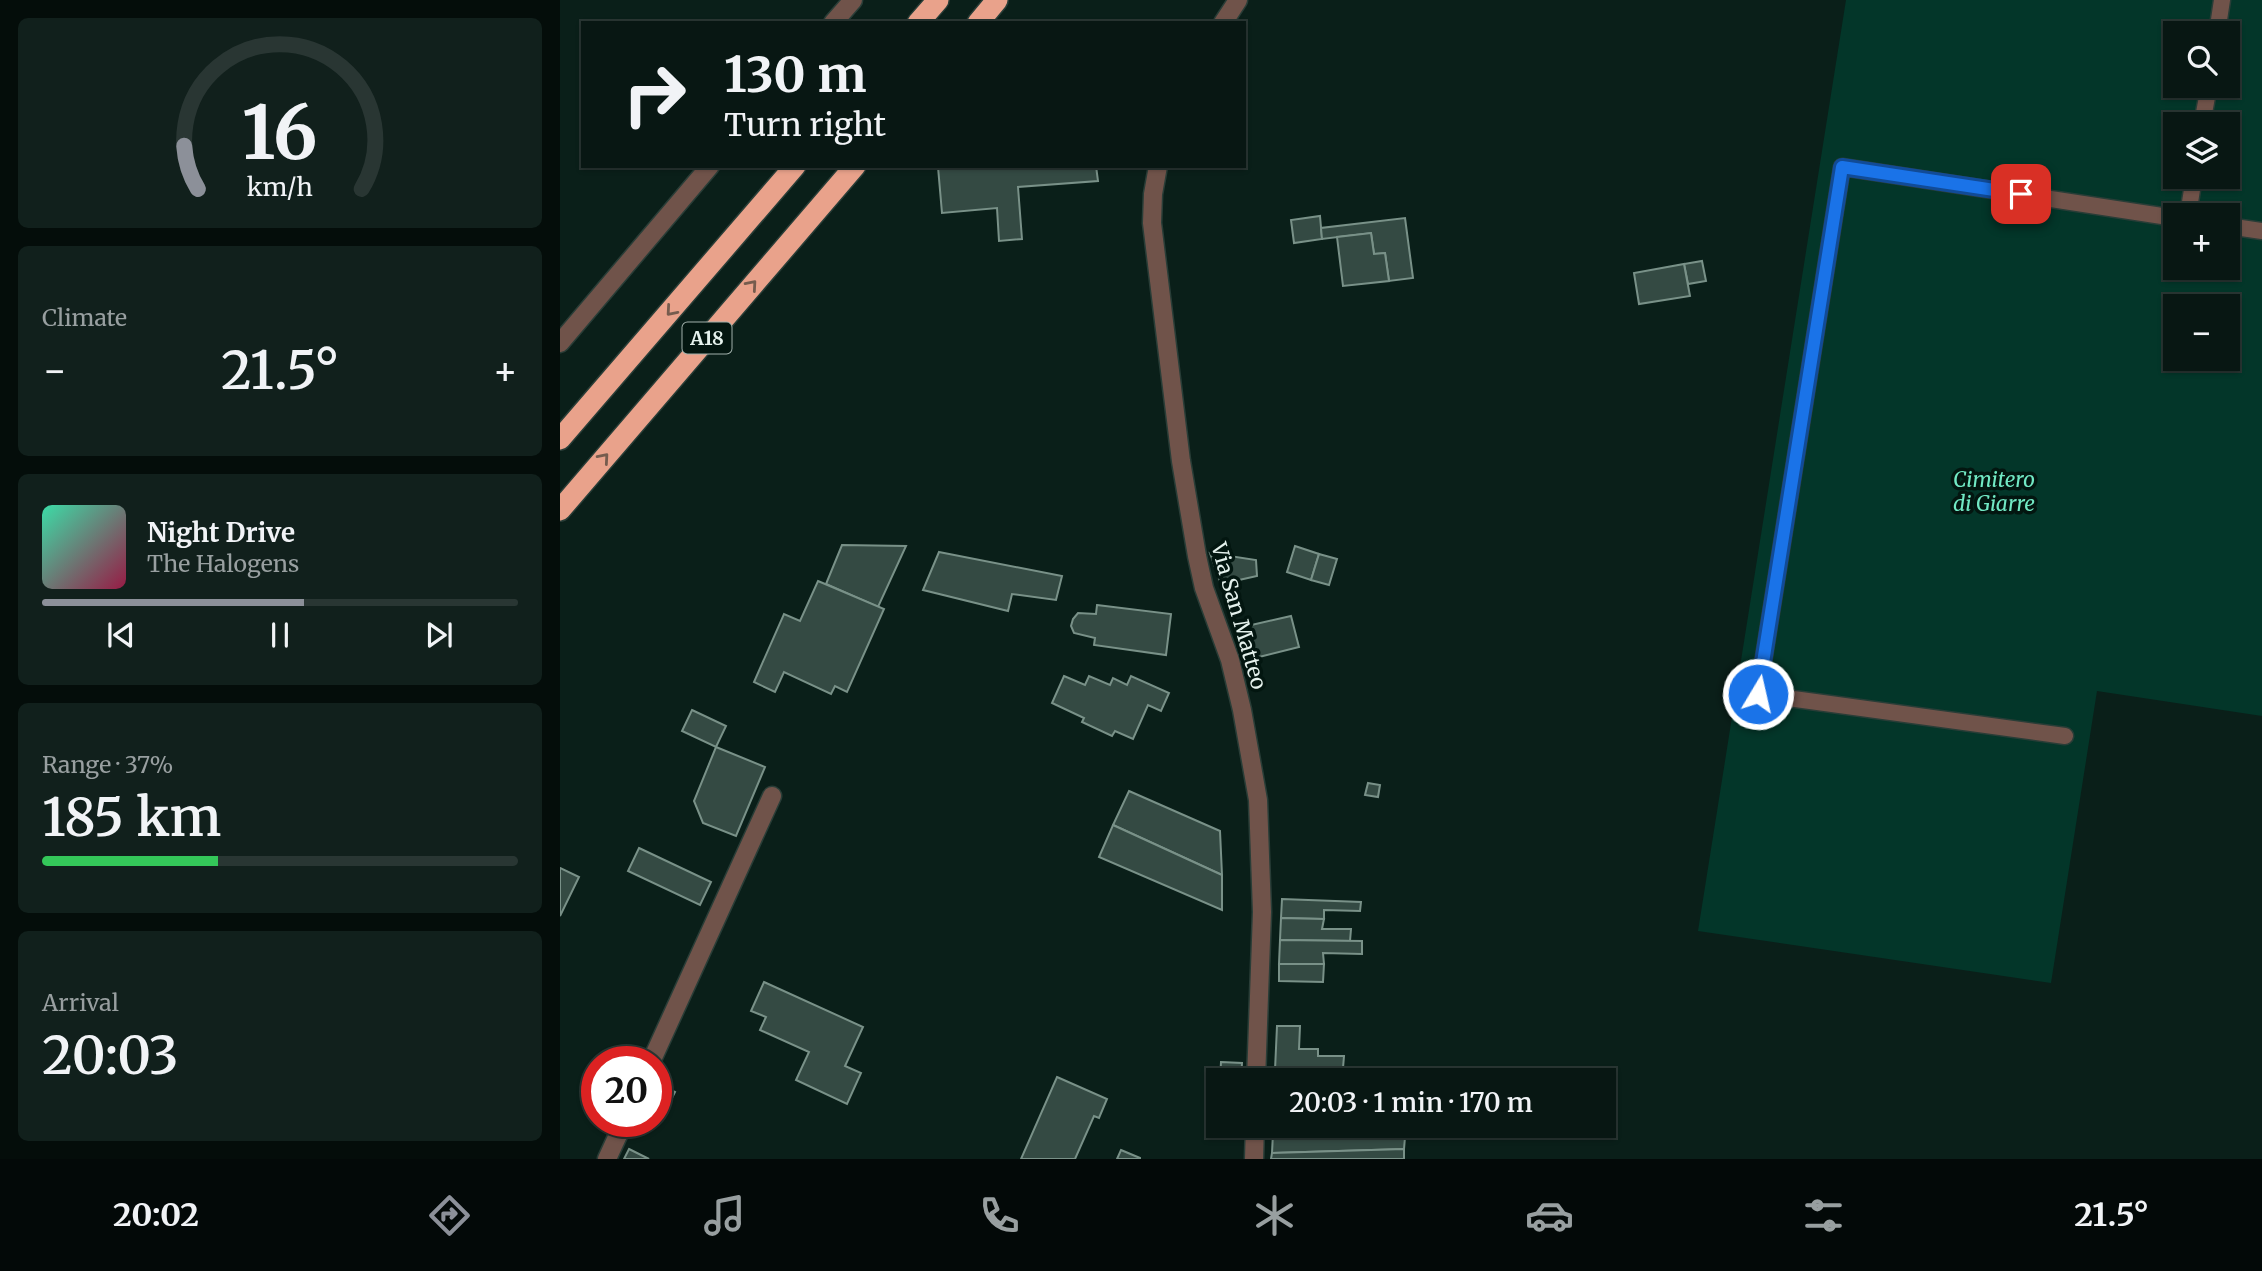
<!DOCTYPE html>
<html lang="en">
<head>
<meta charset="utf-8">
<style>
  :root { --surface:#081713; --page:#11201c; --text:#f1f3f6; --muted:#989fa0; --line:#293633; --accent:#8c9099 }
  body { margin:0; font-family:Merriweather,serif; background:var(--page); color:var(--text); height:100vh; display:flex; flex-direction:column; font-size:26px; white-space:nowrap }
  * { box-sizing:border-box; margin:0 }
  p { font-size:23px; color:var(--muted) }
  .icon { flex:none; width:38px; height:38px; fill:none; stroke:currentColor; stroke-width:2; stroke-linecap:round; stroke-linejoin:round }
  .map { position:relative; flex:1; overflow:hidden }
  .details { display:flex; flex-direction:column; gap:18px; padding:18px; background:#040d0a; width:560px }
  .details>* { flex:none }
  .guide { position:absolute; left:21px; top:21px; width:665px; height:147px; border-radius:0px; box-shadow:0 2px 5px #0004,0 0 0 2px var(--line); background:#081713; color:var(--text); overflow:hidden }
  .controls { position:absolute; left:1603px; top:21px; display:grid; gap:14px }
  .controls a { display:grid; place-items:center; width:77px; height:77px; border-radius:0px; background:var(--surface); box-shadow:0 2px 5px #0004,0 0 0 2px var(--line); font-size:35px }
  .speed { position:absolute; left:21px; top:1046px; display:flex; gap:14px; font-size:35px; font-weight:700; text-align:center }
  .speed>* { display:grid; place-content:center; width:91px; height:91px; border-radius:50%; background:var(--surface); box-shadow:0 2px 5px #0004,0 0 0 2px var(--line); line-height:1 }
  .speed .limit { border:10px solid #d22; background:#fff; color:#111 }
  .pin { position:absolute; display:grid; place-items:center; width:60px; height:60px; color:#fff; margin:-30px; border-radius:14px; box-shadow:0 4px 10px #0006 }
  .me { position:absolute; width:77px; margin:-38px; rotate:9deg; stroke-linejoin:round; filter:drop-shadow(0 0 5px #0008) }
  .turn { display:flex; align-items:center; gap:24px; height:147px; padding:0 28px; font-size:32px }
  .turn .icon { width:91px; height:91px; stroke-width:2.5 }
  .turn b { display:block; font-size:49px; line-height:60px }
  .big { font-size:52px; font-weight:600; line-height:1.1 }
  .details .tile { flex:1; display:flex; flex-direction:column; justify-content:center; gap:10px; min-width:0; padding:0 24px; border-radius:10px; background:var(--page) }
  .details .dial { align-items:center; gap:0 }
  .dial svg { height:182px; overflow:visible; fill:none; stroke:var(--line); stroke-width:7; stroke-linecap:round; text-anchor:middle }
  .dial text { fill:var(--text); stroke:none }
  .song { display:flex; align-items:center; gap:21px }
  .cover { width:84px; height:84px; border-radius:10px; background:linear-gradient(135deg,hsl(160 70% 55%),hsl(340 70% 35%)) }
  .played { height:7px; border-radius:4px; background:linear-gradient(90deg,var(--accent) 55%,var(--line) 55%) }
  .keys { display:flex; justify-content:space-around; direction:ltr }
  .heat { display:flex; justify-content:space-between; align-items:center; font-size:38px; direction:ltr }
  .charge { height:10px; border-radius:5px; background:linear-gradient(90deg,#34c759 37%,var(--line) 0) }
  .trip { position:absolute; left:646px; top:1068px; width:410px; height:70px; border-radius:0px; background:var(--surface); box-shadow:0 2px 5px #0004,0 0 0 2px var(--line); font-weight:600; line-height:70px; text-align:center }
  .menu { display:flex; height:112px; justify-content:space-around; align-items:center; background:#030908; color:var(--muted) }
  .menu .icon { width:49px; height:49px }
  .menu .on { color:var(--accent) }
  .menu b { font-size:32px; color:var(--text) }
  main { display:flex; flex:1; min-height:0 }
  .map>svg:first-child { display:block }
  .green { fill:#033629; fill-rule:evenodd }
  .building { fill:#344a43; stroke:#799188; stroke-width:2 }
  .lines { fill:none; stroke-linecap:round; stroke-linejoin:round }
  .service-casing { stroke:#293d37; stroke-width:19 }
  .minor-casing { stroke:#293d37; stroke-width:21 }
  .tertiary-casing { stroke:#293d37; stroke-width:21 }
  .motorway-casing { stroke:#293d37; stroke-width:24 }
  .service { stroke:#70534a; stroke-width:16 }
  .minor { stroke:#70534a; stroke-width:18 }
  .tertiary { stroke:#70534a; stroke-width:18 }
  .motorway { stroke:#e9a28b; stroke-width:21 }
  .oneway { stroke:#765c4e }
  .route-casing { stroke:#114b97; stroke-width:18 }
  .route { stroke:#1a73e8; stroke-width:12 }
  .labels { text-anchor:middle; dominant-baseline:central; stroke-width:7; stroke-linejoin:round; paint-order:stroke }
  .shield { fill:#031610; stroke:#a1b0ab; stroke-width:2 }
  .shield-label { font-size:19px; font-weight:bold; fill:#e5f2ed }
  .park-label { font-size:21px; font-style:italic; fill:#71e9c4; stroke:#031610 }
  .street-label { font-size:21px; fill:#e5f2ed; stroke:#031610 }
</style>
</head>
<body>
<main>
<section class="details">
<div class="tile dial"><svg viewBox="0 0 100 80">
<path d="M14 69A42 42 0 1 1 86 69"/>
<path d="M14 69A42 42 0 0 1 8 50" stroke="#8c9099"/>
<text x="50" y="56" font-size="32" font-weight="700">16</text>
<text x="50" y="72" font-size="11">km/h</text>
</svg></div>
<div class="tile"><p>Climate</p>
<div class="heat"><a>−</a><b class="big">21.5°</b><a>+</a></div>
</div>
<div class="tile">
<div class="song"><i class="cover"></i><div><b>Night Drive</b><p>The Halogens</p></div></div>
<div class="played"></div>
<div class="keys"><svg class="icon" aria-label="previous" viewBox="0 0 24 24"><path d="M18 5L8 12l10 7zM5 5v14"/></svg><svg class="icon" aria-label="pause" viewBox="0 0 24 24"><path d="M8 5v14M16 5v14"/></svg><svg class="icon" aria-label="next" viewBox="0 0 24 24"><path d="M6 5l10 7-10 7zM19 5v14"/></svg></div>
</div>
<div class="tile"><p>Range · 37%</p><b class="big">185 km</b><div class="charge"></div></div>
<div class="tile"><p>Arrival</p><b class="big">20:03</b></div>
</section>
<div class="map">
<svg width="1702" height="1159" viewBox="0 0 1702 1159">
  <rect width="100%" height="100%" fill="#0a1f19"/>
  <path class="green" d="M1286 0H1702V716L1537 691 1491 983 1138 931ZM1615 33H1668V86H1615ZM1615 124H1668V177H1615ZM1615 215H1668V268H1615ZM1615 306H1668V359H1615Z"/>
  <g class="building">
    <path d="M536 166 538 181 458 187 462 239 439 241 437 208 382 213 378 167Z"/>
    <path d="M760 216 762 239 734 243 731 220Z"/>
    <path d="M845 218 853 278 829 281 825 253 814 254 811 233 762 239 761 228Z"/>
    <path d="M811 233 814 254 825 253 829 281 783 286 777 237Z"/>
    <path d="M1142 261 1146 281 1128 284 1124 264Z"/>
    <path d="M1124 264 1130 296 1079 304 1074 273Z"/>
    <path d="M282 545 346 546 318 607 266 584Z"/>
    <path d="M735 546 759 554 751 580 727 572Z"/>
    <path d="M379 552 502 576 496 600 452 594 448 611 363 590Z"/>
    <path d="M650 553 696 560 697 576 661 584Z"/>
    <path d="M759 554 777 559 769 585 751 580Z"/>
    <path d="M258 581 324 609 287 692 275 686 271 694 224 672 215 692 194 682 224 614 240 621Z"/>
    <path d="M537 605 611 614 606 655 534 645 535 638 514 633 511 626 513 619 518 613 536 614Z"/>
    <path d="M731 616 739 647 695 658 687 626Z"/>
    <path d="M504 676 525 685 529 676 550 685 553 678 567 685 571 676 609 693 601 711 588 705 573 739 555 731 552 736 522 722 524 718 492 703Z"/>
    <path d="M132 710 166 726 156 747 122 731Z"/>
    <path d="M156 747 205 767 176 836 143 823 134 801Z"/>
    <path d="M808 783 820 785 818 797 805 795Z"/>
    <path d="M569 791 660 831 662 875 553 825Z"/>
    <path d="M553 825 662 875V910L539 857Z"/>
    <path d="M79 848 151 882 140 905 68 871Z"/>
    <path d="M0 868 19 877 0 916Z"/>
    <path d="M722 899 801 902 800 911 764 910V919L721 918Z"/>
    <path d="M721 918 764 919 762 929H791L790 941 720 940Z"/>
    <path d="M720 940 802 941V954L763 953 764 964H719Z"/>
    <path d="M719 964H764L763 982 719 981Z"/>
    <path d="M204 982 303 1027 285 1066 301 1073 287 1104 236 1080 249 1052 200 1030 206 1017 191 1011Z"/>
    <path d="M717 1026H740L739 1049H758V1056H784L783 1068 715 1070Z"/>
    <path d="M661 1062 682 1063 681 1080H660Z"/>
    <path d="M795 1068 796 1080H715V1070Z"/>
    <path d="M497 1077 547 1099 539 1118 534 1116 515 1159H461Z"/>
    <path d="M100 1085 115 1092 107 1108 96 1103V1093Z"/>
    <path d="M713 1125H774V1130L713 1133Z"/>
    <path d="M774 1130 775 1139 845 1137 844 1149 712 1153 713 1133Z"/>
    <path d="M69 1149 89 1159H64Z"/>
    <path d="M844 1149V1159H711L712 1153Z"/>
    <path d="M561 1150 580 1158V1159H557Z"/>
  </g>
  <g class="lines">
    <defs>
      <g id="service">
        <path d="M1657 33 1662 0"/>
        <path d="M1642 124 1649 86"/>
        <path d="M1628 215 1634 177"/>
        <path d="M1668 226 1702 231"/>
        <path d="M1505 736 1198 694 1282 167 1615 218"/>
      </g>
      <g id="minor">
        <path d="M273 23 293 0"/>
        <path d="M0 343 150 166"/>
        <path d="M91 1062 212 796"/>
        <path d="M47 1159 64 1122"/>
      </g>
      <g id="tertiary">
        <path d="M663 23 678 0"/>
        <path d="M598 166 593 194 592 223 621 461 637 556 644 588 670 660 682 710 698 800 702 912 696 1080"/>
        <path d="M694 1159 695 1125"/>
      </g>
      <g id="motorway">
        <path d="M358 23 378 0"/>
        <path d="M418 23 437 0"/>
        <path d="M0 439 235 166"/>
        <path d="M0 510 295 166"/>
      </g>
    </defs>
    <use href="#service" class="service-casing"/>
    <use href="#minor" class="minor-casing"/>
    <use href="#tertiary" class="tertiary-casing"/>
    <use href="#motorway" class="motorway-casing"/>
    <use href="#service" class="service"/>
    <use href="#minor" class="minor"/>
    <use href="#tertiary" class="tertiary"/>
    <use href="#motorway" class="motorway"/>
  </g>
  <defs><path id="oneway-chevron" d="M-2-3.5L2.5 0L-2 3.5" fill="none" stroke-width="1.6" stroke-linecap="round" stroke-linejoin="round" transform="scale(1.75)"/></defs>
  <g class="oneway">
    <use href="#oneway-chevron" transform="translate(192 285) rotate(-49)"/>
    <use href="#oneway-chevron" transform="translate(111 311) rotate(131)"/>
    <use href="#oneway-chevron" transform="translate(44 458) rotate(-49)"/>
  </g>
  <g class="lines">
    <defs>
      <path id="route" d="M1198 694 1282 167 1461 194"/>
    </defs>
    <use href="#route" class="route-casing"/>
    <use href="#route" class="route"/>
  </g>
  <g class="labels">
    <rect class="shield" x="122.5" y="322.5" width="49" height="31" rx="5"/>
    <g class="shield-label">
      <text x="147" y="338">A18</text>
    </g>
    <g class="park-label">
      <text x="1434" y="479">Cimitero<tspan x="1434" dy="24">di Giarre</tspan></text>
    </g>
    <g class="street-label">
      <text transform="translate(679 616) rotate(74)">Via San Matteo</text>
    </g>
  </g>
</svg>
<div class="controls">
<a><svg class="icon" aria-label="search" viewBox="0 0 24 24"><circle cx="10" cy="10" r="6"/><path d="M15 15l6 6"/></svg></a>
<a><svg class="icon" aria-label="layers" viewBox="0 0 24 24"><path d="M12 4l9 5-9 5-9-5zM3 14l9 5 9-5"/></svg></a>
<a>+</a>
<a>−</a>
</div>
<div class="speed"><div class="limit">20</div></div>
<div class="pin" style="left:1461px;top:194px;background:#d93025"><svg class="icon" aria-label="arrive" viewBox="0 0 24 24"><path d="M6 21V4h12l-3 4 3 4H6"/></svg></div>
<svg class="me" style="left:1198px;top:694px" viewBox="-20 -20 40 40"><circle r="17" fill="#1a73e8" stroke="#fff" stroke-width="3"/><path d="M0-11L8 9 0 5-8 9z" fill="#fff"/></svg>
<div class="trip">20:03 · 1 min · 170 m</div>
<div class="guide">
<div class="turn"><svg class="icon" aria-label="right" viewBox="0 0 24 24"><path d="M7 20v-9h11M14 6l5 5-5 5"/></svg><div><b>130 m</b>Turn right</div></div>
</div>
</div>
</main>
<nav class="menu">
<b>20:02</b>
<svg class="icon on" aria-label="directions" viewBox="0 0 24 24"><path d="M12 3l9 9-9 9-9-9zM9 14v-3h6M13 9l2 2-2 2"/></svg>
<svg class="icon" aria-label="music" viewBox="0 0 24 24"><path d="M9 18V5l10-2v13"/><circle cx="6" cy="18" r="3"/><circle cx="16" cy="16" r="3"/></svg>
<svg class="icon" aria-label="phone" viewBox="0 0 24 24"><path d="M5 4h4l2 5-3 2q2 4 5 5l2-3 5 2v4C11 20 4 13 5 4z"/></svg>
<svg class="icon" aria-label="climate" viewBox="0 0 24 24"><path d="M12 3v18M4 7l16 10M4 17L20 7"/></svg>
<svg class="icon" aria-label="car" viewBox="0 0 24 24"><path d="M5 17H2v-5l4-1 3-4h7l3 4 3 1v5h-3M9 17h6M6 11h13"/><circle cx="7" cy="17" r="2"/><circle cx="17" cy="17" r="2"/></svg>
<svg class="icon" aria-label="filters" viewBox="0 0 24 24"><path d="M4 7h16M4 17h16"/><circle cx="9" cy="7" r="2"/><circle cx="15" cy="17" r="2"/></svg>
<b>21.5°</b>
</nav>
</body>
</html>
